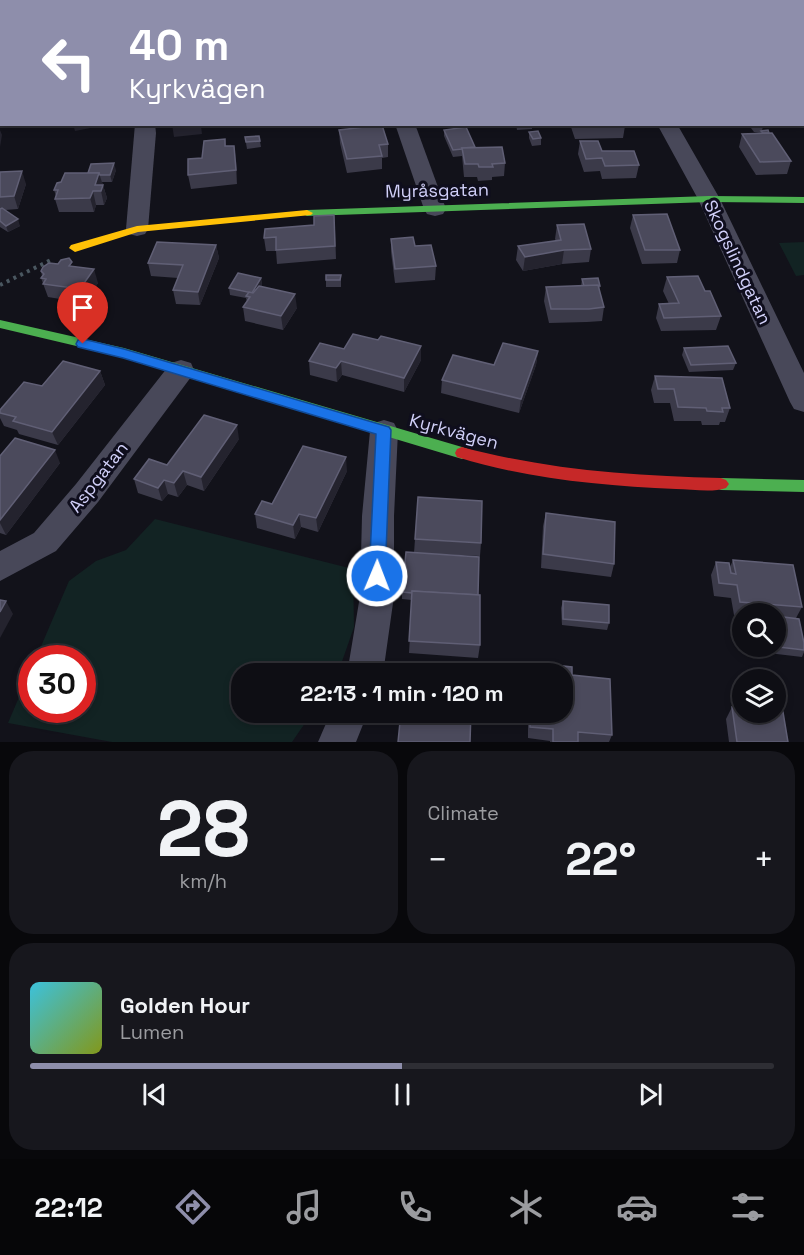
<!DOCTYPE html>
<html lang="en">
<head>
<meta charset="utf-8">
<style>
  :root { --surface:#0e0e14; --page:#17171d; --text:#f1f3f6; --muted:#9b9ca0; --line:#2e2e34; --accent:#8e8eab }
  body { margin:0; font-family:"Space Grotesk",sans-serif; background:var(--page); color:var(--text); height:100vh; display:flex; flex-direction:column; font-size:22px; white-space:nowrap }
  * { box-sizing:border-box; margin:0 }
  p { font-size:20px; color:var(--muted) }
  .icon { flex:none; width:33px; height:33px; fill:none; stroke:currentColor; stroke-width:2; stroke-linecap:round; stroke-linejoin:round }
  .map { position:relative; height:742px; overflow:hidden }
  .side { display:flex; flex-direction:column; gap:9px; padding:9px; background:#08080b; flex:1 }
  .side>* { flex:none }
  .hud { position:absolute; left:0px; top:0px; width:804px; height:126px; box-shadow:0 3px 9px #0003,0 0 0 2px var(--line); background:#8e8eab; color:#fff; overflow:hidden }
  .fabs { position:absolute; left:732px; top:603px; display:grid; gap:12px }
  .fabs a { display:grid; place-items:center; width:54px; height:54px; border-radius:50%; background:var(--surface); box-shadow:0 3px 9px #0003,0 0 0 2px var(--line); font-size:30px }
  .speed { position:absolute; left:18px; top:645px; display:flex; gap:12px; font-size:30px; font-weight:700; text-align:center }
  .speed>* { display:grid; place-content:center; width:78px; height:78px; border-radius:50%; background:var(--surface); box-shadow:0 3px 9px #0003,0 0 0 2px var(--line); line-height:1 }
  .speed .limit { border:9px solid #d22; background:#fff; color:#111 }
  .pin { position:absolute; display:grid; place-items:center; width:51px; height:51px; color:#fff; margin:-62px -26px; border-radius:50% 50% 50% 0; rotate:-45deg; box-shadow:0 0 6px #0007 }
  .pin .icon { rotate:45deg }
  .me { position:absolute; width:66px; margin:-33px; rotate:1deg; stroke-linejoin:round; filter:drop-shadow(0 0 4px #0008) }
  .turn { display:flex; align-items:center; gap:21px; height:126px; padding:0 30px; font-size:27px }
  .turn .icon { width:78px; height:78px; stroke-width:2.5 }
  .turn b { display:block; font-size:42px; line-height:51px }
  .big { font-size:45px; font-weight:700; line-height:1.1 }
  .side .widget { flex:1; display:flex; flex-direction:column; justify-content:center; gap:9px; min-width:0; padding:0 21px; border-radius:24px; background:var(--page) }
  .side .dial { align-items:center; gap:0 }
  .dial b { font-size:78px; line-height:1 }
  .song { display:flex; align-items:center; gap:18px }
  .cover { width:72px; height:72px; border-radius:9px; background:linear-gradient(135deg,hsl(190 70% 55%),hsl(70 70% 35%)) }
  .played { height:6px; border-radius:3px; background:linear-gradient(90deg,var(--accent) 50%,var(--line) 50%) }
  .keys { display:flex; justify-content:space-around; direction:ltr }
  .heat { display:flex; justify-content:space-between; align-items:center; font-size:33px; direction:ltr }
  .side .tiles { flex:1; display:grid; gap:9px; grid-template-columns:1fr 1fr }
  .widget:last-child { grid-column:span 2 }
  .trip { position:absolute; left:231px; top:663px; width:342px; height:60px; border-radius:24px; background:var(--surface); box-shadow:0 3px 9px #0003,0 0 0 2px var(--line); font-weight:700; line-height:60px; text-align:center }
  .tabs { display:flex; height:96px; justify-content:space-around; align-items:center; background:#060608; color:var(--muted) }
  .tabs .icon { width:42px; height:42px }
  .tabs .selected { color:var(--accent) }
  .tabs b { font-size:27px; color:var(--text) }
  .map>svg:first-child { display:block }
  .green { fill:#122323 }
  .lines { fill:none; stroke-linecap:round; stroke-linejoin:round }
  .path { stroke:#4a5760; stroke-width:4; stroke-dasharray:3 4.5; stroke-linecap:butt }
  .street { fill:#484859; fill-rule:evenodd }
  .fast { fill:#4caf50; fill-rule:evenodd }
  .slow { fill:#ffc107; fill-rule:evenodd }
  .jam { fill:#c62828; fill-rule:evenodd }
  .wall { fill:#3b3a49 }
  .shaded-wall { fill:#24232e }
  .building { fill:#4b4a5c; stroke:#605f75; stroke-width:1.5 }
  .route { fill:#1a73e8; stroke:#114b97; stroke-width:1.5 }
  .labels { text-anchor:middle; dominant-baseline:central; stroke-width:6; stroke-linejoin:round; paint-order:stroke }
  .street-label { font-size:18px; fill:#d1d0f9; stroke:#0f0e1d }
</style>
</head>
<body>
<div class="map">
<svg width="804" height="742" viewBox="0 0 804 742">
  <rect width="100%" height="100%" fill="#12121a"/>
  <g class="green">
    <path d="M804 242V275L796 276 779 243Z"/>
    <path d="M155 519 353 569 354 627 338 673 242 674V712L312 713 292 742H112L8 723 31 669 32 710H82V658H36L69 581 96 561 126 550Z"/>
  </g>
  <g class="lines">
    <path class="path" d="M0 285 53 259"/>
    <g class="street">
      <path d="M7 0H25L26 2H8Z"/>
      <path d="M158 0H178L157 2Z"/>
      <path d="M292 0H310L311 2H293Z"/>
      <rect x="608" y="0" width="16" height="2"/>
      <rect x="0" y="54" width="2" height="10"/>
      <path d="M135 124H155L156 133 148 229 145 234 137 236 129 234 126 229Z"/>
      <path d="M395 124H415L446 209 443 214 435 216 427 214 424 209Z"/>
      <path d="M657 124H677L720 199 804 373V412L794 409 790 402 698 199Z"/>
      <path d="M181 360 191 363 194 370 191 377 98 502 56 551 0 581V551L34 533 76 484 171 363Z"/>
      <path d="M384 420 394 423 398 431 394 516V596L383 674H347L360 596 362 516 370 431 374 423Z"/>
      <path d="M331 712H368L356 742H318Z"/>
    </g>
    <g class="fast">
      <path d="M709 196 804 197V203L709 202 307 216 301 213 307 210Z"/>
      <path d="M0 320 124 348 462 447 467 449 469 453 467 457 462 459 123 357 0 328Z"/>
      <path d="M721 478 804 480V492L721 490 716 488 713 484 716 480Z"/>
    </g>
    <path class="slow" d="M307 210 313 213 311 215 138 232 75 252 69 248 71 245 137 226Z"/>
    <path class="jam" d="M462 447C547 470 633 476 721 478L726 480 729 484 726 488C712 493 691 489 676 489 602 486 527 479 457 457L455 453 457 449Z"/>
  </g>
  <g class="wall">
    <path d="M205 0H243V2H206Z"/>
    <path d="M338 0H376V2H339Z"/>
    <path d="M764 0H804V8L802 9V2H766Z"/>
    <path d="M2 11V40L0 39V12Z"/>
    <path d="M802 22H804V42L802 41Z"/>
    <path d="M802 42 804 44V99H802Z"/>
    <path d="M516 124H518L517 126 518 124H532V129L517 130Z"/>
    <path d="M570 124H635V126H625L623 138 575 139Z"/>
    <path d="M752 124H763V126L762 131 791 161 787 174 756 175 739 147 742 134 761 133 754 132 751 128Z"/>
    <path d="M339 130 388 144V157L382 158V169L347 173 340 143Z"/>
    <path d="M444 130 505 163 504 176 492 177V180L478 181 477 177H464L462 156 453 157 444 136Z"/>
    <path d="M529 132 541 138V145L532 146 529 138Z"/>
    <path d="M259 136 261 147 247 149 245 137Z"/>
    <path d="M225 139 226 146 236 159 237 184 191 189 188 175 202 158Z"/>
    <path d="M580 141 602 151 639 165 636 178 602 179 600 171 584 172 578 154Z"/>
    <path d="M116 170 112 182H102L107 198 104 205H96L94 212H59L55 199 56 196 54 190 88 173Z"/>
    <path d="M0 172 26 184 18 209 5 210 20 226 8 232 0 227Z"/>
    <path d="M633 215 680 250 677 263 642 264 630 228Z"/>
    <path d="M557 225 591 249 589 262 562 264 523 271 516 260 518 246 556 241 555 239Z"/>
    <path d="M335 229 336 259 277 264 276 251H266L264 238Z"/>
    <path d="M391 239 415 246 436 266 435 280 395 283 391 252Z"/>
    <path d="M216 245 219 258 200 305 176 304 173 290 178 278 151 276 148 263Z"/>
    <path d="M74 266 98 283 84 303 48 297 41 278 42 276 41 271Z"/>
    <path d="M341 275V287H326V280Z"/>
    <path d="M667 277 705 291 721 316 716 330 661 331 656 318 659 304H669L663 291Z"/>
    <path d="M261 278 262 285 261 286 297 308 283 330 245 321 243 307 247 302 246 298 230 295 229 288Z"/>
    <path d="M582 279 600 286 599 290 604 307 602 321 587 322 549 323 544 301 546 287 581 286Z"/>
    <path d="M378 340 421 346V360L404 392 342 375 337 382 310 375 309 361 344 349Z"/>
    <path d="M684 348 736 363 733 370 689 372 682 355Z"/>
    <path d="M538 351 536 365 519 413 441 393 442 380 494 365Z"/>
    <path d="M100 371 105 385 58 445 19 434 17 430 4 426 0 418V410L42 386Z"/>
    <path d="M655 376 730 408 725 422H720L719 425H702L701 421H674L670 403H654L651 390Z"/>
    <path d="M239 439 204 491 187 485 178 497 168 494 162 501 138 493 134 479 167 465Z"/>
    <path d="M0 456 60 463 6 535 0 533Z"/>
    <path d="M347 471 318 532 301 527 295 539 257 528 255 514 272 504Z"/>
    <path d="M546 513 614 564 611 577 541 568 543 526Z"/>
    <path d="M415 539 481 543 480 556 414 553Z"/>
    <path d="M733 560 802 607 796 618 804 650V652L802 657 760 652 759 646H776V614H742V616L734 615 731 598 714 596 711 575 716 562 730 567Z"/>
    <path d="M402 592 478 595 480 645 478 658 409 653 412 600 402 599Z"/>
    <path d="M563 601 609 623 607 630 562 625 561 608Z"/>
    <path d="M554 665 572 675 612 735 609 742H550V741L528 738V712H562L552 674Z"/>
    <path d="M732 707 788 742H729L726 719Z"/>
  </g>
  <g class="shaded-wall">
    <path d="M112 0H132L128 2H112Z"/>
    <rect x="223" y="0" width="20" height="2"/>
    <rect x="358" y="0" width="18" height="2"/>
    <path d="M73 124H106V125L75 131Z"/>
    <path d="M172 124H212V125L201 126 202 134 174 137Z"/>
    <path d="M0 130 2 135 0 147Z"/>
    <path d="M234 146 236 159 237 184 236 170Z"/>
    <path d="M114 163 116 170 112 182 110 175Z"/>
    <path d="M22 171 26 184 18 209 14 196Z"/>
    <path d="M99 173 107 198 104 205 101 191 95 185Z"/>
    <path d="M93 191 96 205 94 212 90 198Z"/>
    <path d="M18 219 20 226 8 232 6 226Z"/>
    <path d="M216 245 219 258 200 305 198 292Z"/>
    <path d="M564 250 562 264 523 271 525 257Z"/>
    <path d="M94 269 98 283 84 303 80 289Z"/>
    <path d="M261 278 262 285 253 300 252 293Z"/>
    <path d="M295 294 297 308 283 330 281 316Z"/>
    <path d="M421 346V360L404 392V378Z"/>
    <path d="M538 351 536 365 519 413 521 399Z"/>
    <path d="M341 361 342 375 337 382 336 368Z"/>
    <path d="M100 371 105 385 58 445 52 432Z"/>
    <path d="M237 425 239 439 204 491 201 477Z"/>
    <path d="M55 450 60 463 6 535 0 523V520Z"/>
    <path d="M346 457 347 471 318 532 316 518Z"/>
    <path d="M183 471 187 485 178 497 174 483Z"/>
    <path d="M164 480 168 494 162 501 158 488Z"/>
    <path d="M299 514 301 527 295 539 293 525Z"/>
    <path d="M6 601 13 614 0 638V612Z"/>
  </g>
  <g class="building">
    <path d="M539 0H573L574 2H540Z"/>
    <path d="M694 0H731L733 2H696Z"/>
    <path d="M2 11V29L0 30V12Z"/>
    <path d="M802 42 804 44V58H802Z"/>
    <path d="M802 69H804V86L802 85Z"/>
    <path d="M576 124H626V125L577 126Z"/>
    <path d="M382 125 388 144 379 145 382 156 347 159 339 130Z"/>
    <path d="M466 127 475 147 462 148 463 149 453 150 444 130Z"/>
    <path d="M768 130 769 133H763L761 131Z"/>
    <path d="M538 131 541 138 533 139 529 132Z"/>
    <path d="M772 133 791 161 760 162 742 134Z"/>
    <path d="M259 136 260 141 246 142 245 137Z"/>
    <path d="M225 139V146H234L236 170 188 175V159L202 158 204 141Z"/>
    <path d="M580 141H598L602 151H634L639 165 605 166 602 158 586 159Z"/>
    <path d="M502 147 505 163 492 164 493 167H479L478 164H465L462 148Z"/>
    <path d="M114 163 110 175H100L99 173H88L91 164Z"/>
    <path d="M22 171 14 196 0 197V172Z"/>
    <path d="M65 173H99L95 185H103L101 191H93L90 198 55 199 58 190H54L57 183 61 182Z"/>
    <path d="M2 208 18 219 6 226 0 221V209Z"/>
    <path d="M667 214 680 250H645L633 215Z"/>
    <path d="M334 215 335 246 276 250V237L264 238 265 229 314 225V216Z"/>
    <path d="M584 224 591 249 564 250 525 257 518 246 561 240 557 225Z"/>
    <path d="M413 237 415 246 431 245 436 266 395 269 391 239Z"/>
    <path d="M157 242 216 245 198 292 173 290 183 265 148 263Z"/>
    <path d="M69 258 72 262 69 266 94 269 80 289 43 284 46 279 41 278 44 274 41 271 43 267 49 263 58 264 61 260Z"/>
    <path d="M238 273 261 278 252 293 229 288Z"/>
    <path d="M326 275H341L340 280H326Z"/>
    <path d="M698 276 705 291H710L721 316 664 318 659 304 679 303 667 277Z"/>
    <path d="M598 278 600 286H584L582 279Z"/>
    <path d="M598 285 604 307 589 309H551L546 287Z"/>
    <path d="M259 286 295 294 281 316 243 307 250 297 246 296 249 292 253 293Z"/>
    <path d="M353 334 378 340 381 336 421 346 404 378 341 361 336 368 309 361 320 343 344 349Z"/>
    <path d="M503 343 538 351 521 399 442 380 453 355 494 365Z"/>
    <path d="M728 346 736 363 691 365 684 348Z"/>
    <path d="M63 361 100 371 52 432 13 421 16 417 0 413V410L24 382 42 386Z"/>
    <path d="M655 376 722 378 730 408H722L723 412 707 411 706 408 678 407 674 389H658Z"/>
    <path d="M204 415 237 425 201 477 183 471 174 483 164 480 158 488 134 479 149 459 167 465Z"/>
    <path d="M15 438 55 450 0 520V456Z"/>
    <path d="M303 446 346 457 316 518 299 514 293 525 255 514 262 501 272 504Z"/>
    <path d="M418 497 482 501 481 543 415 539Z"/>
    <path d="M546 513 615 522 614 564 543 554Z"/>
    <path d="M406 552 479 557 478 595 412 591V593L402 592Z"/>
    <path d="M733 560 793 565 802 607 740 602 737 585 719 583 716 562 729 563 731 573 736 574Z"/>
    <path d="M412 591 480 595V645L409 641Z"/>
    <path d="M0 600 6 601 0 612Z"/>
    <path d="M563 601 609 605V623L563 619Z"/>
    <path d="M776 616 799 619 804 643V650L770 646H776Z"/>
    <path d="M554 665 572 667V675L610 679 612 735 578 732V742H553V729L530 727V712H562V674H554Z"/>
    <path d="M531 672 552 674H531Z"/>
    <path d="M732 707 742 708V712H783L788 742H737Z"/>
    <path d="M401 712H471L470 742H398Z"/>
  </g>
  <path class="route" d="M83 339 124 349 389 427 391 430 385 576 383 581 377 583 371 581 369 576 376 434 123 358 78 347 76 344 78 340Z"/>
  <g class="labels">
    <g class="street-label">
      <text transform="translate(437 190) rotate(-1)">Myråsgatan</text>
      <text transform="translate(738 262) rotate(65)">Skogslindgatan</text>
      <text transform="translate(454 431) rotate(15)">Kyrkvägen</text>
      <text transform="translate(98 477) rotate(-52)">Aspgatan</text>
    </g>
  </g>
</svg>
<div class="fabs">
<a><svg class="icon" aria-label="search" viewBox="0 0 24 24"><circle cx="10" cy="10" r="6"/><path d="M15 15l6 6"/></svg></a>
<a><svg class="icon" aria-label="layers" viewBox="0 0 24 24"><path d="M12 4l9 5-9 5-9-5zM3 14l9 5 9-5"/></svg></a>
</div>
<div class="speed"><div class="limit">30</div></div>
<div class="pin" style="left:83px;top:344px;background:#d93025"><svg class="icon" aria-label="arrive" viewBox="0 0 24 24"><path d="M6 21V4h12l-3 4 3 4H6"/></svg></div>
<svg class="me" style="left:377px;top:576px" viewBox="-20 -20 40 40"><circle r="17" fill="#1a73e8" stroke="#fff" stroke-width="3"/><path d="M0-11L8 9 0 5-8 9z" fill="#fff"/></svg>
<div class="trip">22:13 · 1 min · 120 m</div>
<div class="hud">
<div class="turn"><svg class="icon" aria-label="left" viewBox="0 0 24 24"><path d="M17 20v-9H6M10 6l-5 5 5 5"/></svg><div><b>40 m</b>Kyrkvägen</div></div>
</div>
</div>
<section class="side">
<div class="tiles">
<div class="widget dial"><b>28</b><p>km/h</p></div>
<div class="widget"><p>Climate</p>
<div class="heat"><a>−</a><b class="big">22°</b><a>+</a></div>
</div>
<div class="widget">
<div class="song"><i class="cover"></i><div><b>Golden Hour</b><p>Lumen</p></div></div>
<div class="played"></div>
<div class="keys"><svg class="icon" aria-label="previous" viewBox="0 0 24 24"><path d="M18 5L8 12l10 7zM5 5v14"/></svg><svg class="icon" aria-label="pause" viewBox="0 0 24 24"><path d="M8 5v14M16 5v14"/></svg><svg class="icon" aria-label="next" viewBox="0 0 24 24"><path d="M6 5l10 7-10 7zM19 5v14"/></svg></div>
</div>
</div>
</section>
<nav class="tabs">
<b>22:12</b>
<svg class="icon selected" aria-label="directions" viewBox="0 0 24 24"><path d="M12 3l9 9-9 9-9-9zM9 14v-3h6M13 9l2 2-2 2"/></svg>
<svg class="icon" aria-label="music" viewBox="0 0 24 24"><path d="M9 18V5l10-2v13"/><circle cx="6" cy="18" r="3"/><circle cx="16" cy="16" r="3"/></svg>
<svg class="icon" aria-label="phone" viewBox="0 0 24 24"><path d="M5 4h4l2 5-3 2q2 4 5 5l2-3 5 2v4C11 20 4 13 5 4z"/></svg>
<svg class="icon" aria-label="climate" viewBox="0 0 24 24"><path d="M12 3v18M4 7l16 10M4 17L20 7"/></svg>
<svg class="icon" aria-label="car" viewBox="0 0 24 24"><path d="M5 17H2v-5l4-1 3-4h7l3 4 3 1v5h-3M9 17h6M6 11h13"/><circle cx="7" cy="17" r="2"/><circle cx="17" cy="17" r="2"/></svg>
<svg class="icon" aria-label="filters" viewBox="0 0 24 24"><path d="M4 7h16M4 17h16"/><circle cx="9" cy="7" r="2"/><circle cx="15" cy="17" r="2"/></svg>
</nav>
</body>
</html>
